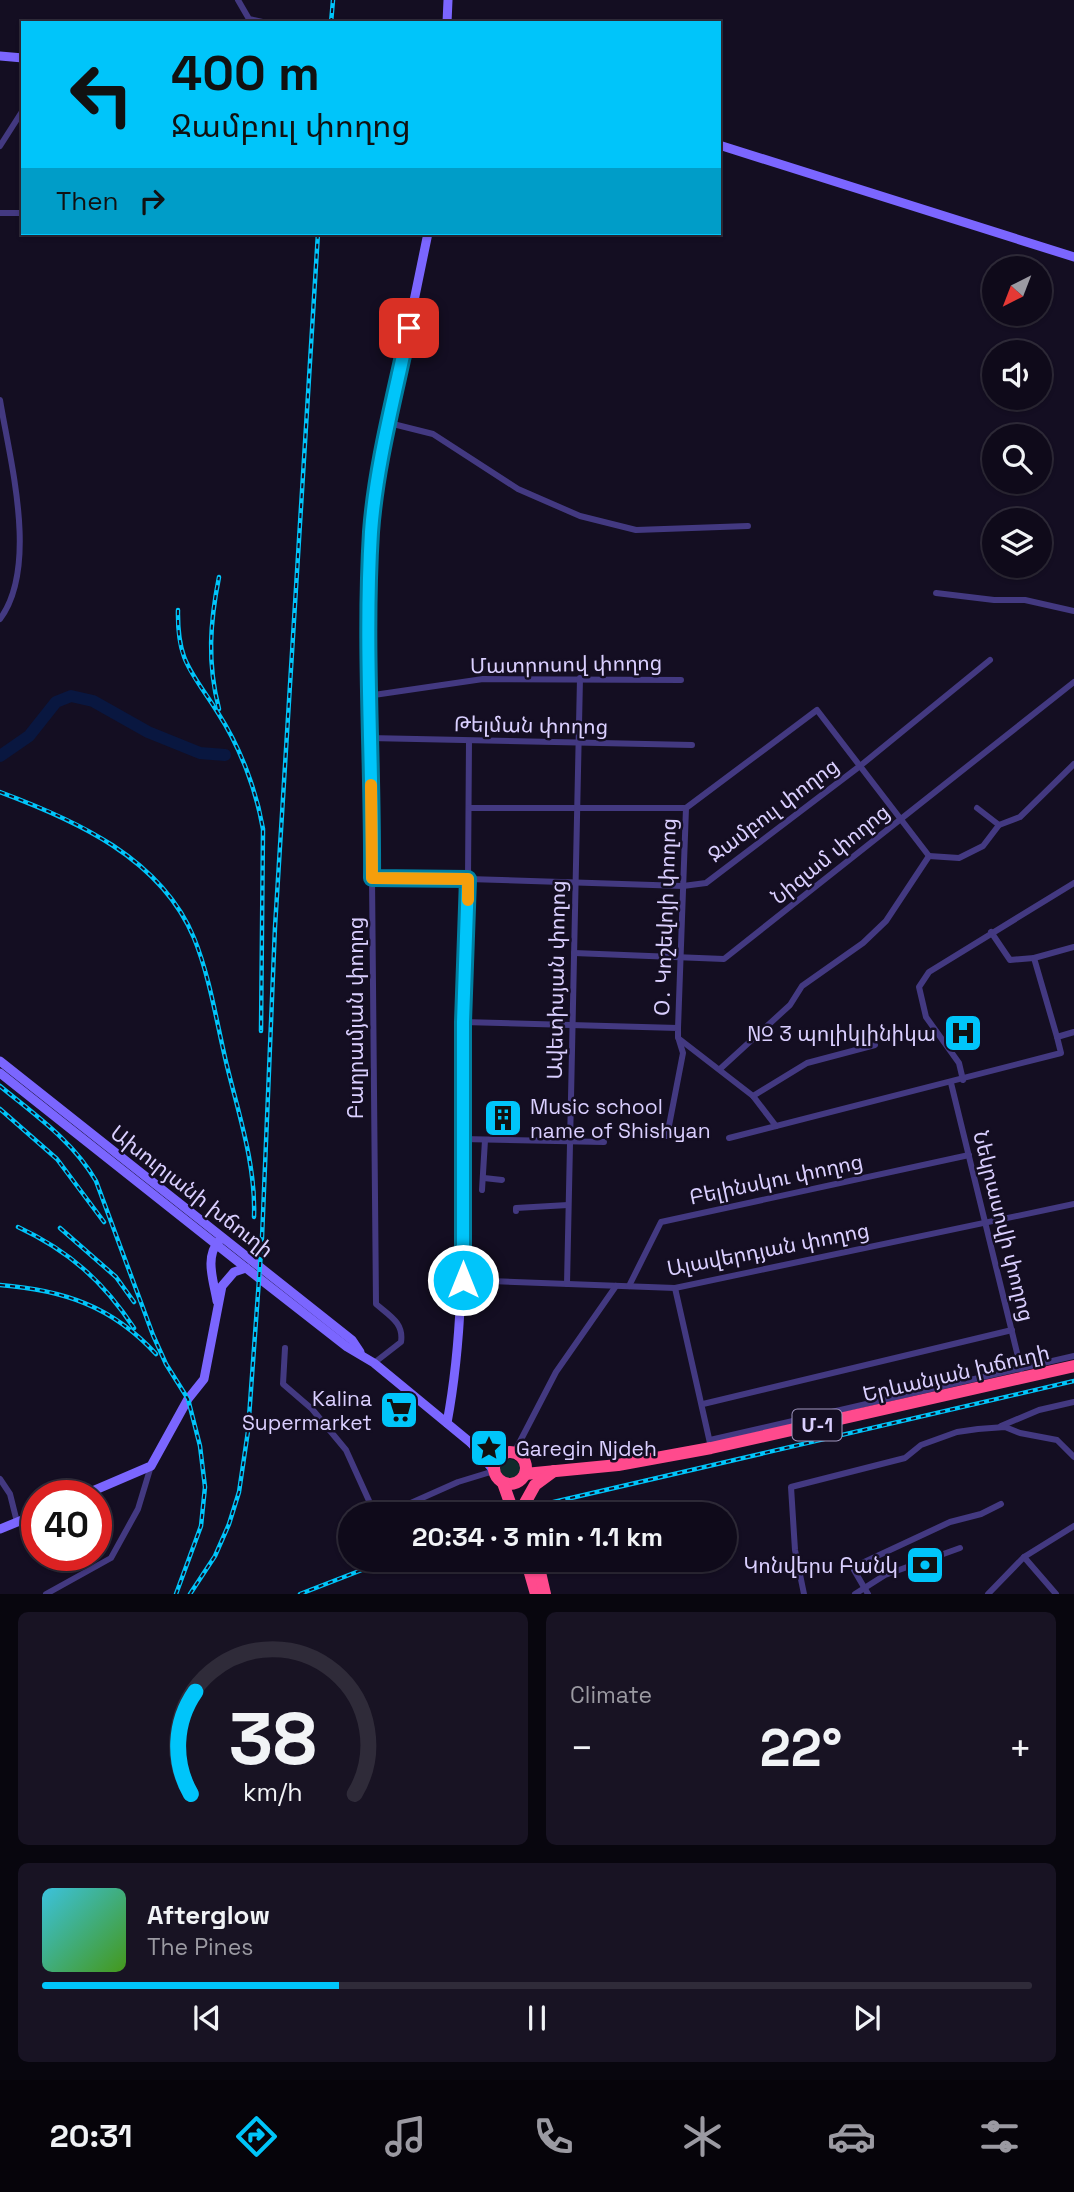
<!DOCTYPE html>
<html lang="en">
<head>
<meta charset="utf-8">
<style>
  :root { --surface:#0f0a1a; --page:#181323; --text:#f1f3f6; --muted:#9b9aa2; --line:#2f2b39; --accent:#00c5fa }
  body { margin:0; font-family:"Space Grotesk","Noto Sans Armenian",sans-serif; background:var(--page); color:var(--text); height:100vh; display:flex; flex-direction:column; font-size:26px; white-space:nowrap }
  * { box-sizing:border-box; margin:0 }
  p { font-size:23px; color:var(--muted) }
  .icon { flex:none; width:38px; height:38px; fill:none; stroke:currentColor; stroke-width:2; stroke-linecap:round; stroke-linejoin:round }
  .map { position:relative; height:1594px; overflow:hidden }
  .side { display:flex; flex-direction:column; gap:18px; padding:18px; background:#08060e; flex:1 }
  .side>* { flex:none }
  .hud { position:absolute; left:21px; top:21px; width:700px; height:214px; border-radius:0px; box-shadow:0 2px 5px #0004,0 0 0 2px var(--line); background:#00c5fa; color:#111; overflow:hidden }
  .needle { width:46px; rotate:222deg }
  .controls { position:absolute; left:982px; top:256px; display:grid; gap:14px }
  .controls a { display:grid; place-items:center; width:70px; height:70px; border-radius:50%; background:var(--surface); box-shadow:0 2px 5px #0004,0 0 0 2px var(--line); font-size:35px }
  .speed { position:absolute; left:21px; top:1480px; display:flex; gap:14px; font-size:35px; font-weight:700; text-align:center }
  .speed>* { display:grid; place-content:center; width:91px; height:91px; border-radius:50%; background:var(--surface); box-shadow:0 2px 5px #0004,0 0 0 2px var(--line); line-height:1 }
  .speed .limit { border:10px solid #d22; background:#fff; color:#111 }
  .pin { position:absolute; display:grid; place-items:center; width:60px; height:60px; color:#fff; margin:-30px; border-radius:14px; box-shadow:0 4px 10px #0006 }
  .me { position:absolute; width:77px; margin:-38px; rotate:0deg; stroke-linejoin:round; filter:drop-shadow(0 0 5px #0008) }
  .turn { display:flex; align-items:center; gap:24px; height:147px; padding:0 35px; font-size:32px }
  .turn .icon { width:91px; height:91px; stroke-width:2.5 }
  .turn b { display:block; font-size:49px; line-height:60px }
  .then { display:flex; align-items:center; height:66px; padding:0 35px; background:#0003; gap:14px; font-size:26px }
  .big { font-size:52px; font-weight:600; line-height:1.1 }
  .side .widget { flex:1; display:flex; flex-direction:column; justify-content:center; gap:10px; min-width:0; padding:0 24px; border-radius:10px; background:var(--page) }
  .side .dial { align-items:center; gap:0 }
  .dial svg { height:182px; overflow:visible; fill:none; stroke:var(--line); stroke-width:7; stroke-linecap:round; text-anchor:middle }
  .dial text { fill:var(--text); stroke:none }
  .song { display:flex; align-items:center; gap:21px }
  .cover { width:84px; height:84px; border-radius:10px; background:linear-gradient(135deg,hsl(190 70% 55%),hsl(100 70% 35%)) }
  .played { height:7px; border-radius:4px; background:linear-gradient(90deg,var(--accent) 30%,var(--line) 30%) }
  .keys { display:flex; justify-content:space-around; direction:ltr }
  .heat { display:flex; justify-content:space-between; align-items:center; font-size:38px; direction:ltr }
  .side .tiles { flex:1; display:grid; gap:18px; grid-template-columns:1fr 1fr }
  .widget:last-child { grid-column:span 2 }
  .trip { position:absolute; left:338px; top:1502px; width:399px; height:70px; border-radius:35px; background:var(--surface); box-shadow:0 2px 5px #0004,0 0 0 2px var(--line); font-weight:600; line-height:70px; text-align:center }
  .menu { display:flex; height:112px; justify-content:space-around; align-items:center; background:#06040a; color:var(--muted) }
  .menu .icon { width:49px; height:49px }
  .menu .on { color:var(--accent) }
  .menu b { font-size:32px; color:var(--text) }
  .map>svg:first-child { display:block }
  .green { fill:#112a2c }
  .lines { fill:none; stroke-linecap:round; stroke-linejoin:round }
  .river { stroke:#091740; stroke-width:12 }
  .street { stroke:#433981; stroke-width:6 }
  .secondary { stroke:#7b66ff; stroke-width:9 }
  .highway { stroke:#ff4a8d; stroke-width:12 }
  .rail-casing { stroke:#00c5fa; stroke-width:4.5 }
  .rail { stroke:#140e22; stroke-width:2; stroke-dasharray:5; stroke-linecap:butt }
  .route-casing { stroke:#0080a2; stroke-width:18 }
  .route { stroke:#00c5fa; stroke-width:12 }
  .slow { stroke:#f59e0b; stroke-width:12 }
  .labels { text-anchor:middle; dominant-baseline:central; stroke-width:5; stroke-linejoin:round; paint-order:stroke }
  .shield { fill:#140e22; stroke:#9f95bd; stroke-width:2 }
  .shield-label { font-size:19px; font-weight:bold; fill:#dacfff }
  .street-label { font-size:21px; fill:#dacfff; stroke:#140e22 }
  .poi-label { font-size:21px; fill:#dacfff; stroke:#140e22; text-anchor:end }
</style>
</head>
<body>
<div class="map">
<svg width="1074" height="1594" viewBox="0 0 1074 1594">
  <rect width="100%" height="100%" fill="#140e22"/>
  <circle class="green" cx="510" cy="1469" r="10"/>
  <g class="lines">
    <path class="river" d="M0 756 29 736 56 702 71 696 93 701 148 732 200 753 225 755"/>
    <g class="street">
      <path d="M238 0 249 19 267 23"/>
      <path d="M0 146 23 110"/>
      <path d="M0 213H23"/>
      <path d="M0 400C10 461 39 566 0 619"/>
      <path d="M389 423 433 434 518 489 580 516 636 530 748 526"/>
      <path d="M936 593 994 600H1025L1074 611"/>
      <path d="M367 696 483 679 681 680"/>
      <path d="M369 738 692 745"/>
      <path d="M469 741 468 879 683 886 706 883 860 766 990 660"/>
      <path d="M469 808H686L817 710 929 856"/>
      <path d="M977 808 999 825"/>
      <path d="M929 856 959 858 983 846 999 825 1020 817 1074 764"/>
      <path d="M372 878 376 1304C390 1316 404 1323 401 1342L374 1363"/>
      <path d="M991 932 1010 960 1034 958"/>
      <path d="M574 953 724 959 1074 682"/>
      <path d="M463 1022 678 1028V1038L753 1096 776 1126"/>
      <path d="M678 1028 686 808"/>
      <path d="M1057 1037 1034 958 1074 947"/>
      <path d="M720 1069 790 1005 802 986 863 943 886 921 929 856"/>
      <path d="M963 1080 959 1063 926 1017 919 987 929 972 1074 883"/>
      <path d="M951 1083 1021 1369"/>
      <path d="M753 1096 807 1063 875 1045"/>
      <path d="M667 1136 683 1053 679 1040"/>
      <path d="M729 1138 1061 1053 1057 1037 1074 1032"/>
      <path d="M462 1139 604 1142"/>
      <path d="M484 1178 502 1180"/>
      <path d="M482 1190 485 1140"/>
      <path d="M516 1211V1208L568 1205"/>
      <path d="M463 1280 675 1288 1074 1204"/>
      <path d="M567 1284 580 678"/>
      <path d="M629 1286 661 1222 969 1155"/>
      <path d="M675 1288 710 1443"/>
      <path d="M285 1348 283 1384 312 1409 346 1450 375 1514"/>
      <path d="M703 1404 1012 1330"/>
      <path d="M1001 1426 1039 1410 1074 1402"/>
      <path d="M710 1440 1074 1356"/>
      <path d="M514 1453 556 1372 616 1286"/>
      <path d="M0 1479 10 1494 17 1522"/>
      <path d="M386 1514 458 1482 494 1471"/>
      <path d="M1024 1557 1056 1594"/>
      <path d="M46 1594 111 1558 138 1509 151 1466"/>
      <path d="M804 1594 795 1550 791 1487 905 1458 921 1445 957 1432 978 1429 1005 1427 1020 1433 1057 1440 1074 1457"/>
      <path d="M855 1594 885 1575 960 1548"/>
      <path d="M868 1594 854 1570 860 1564 950 1522 981 1514 1001 1504"/>
      <path d="M988 1594 1024 1557 1074 1526"/>
    </g>
    <g class="secondary">
      <path d="M447 23 448 0"/>
      <path d="M0 56 23 58"/>
      <path d="M719 145 1074 257"/>
      <path d="M428 233 383 451 371 530 367 696 372 878 468 879C465 965 463 1050 462 1135 462 1232 465 1327 447 1423"/>
      <path d="M0 1061 352 1340 360 1352"/>
      <path d="M0 1073 246 1268 347 1347 374 1363 471 1443 509 1453"/>
      <path d="M217 1301C214 1282 204 1257 219 1241"/>
      <path d="M471 1443 494 1471"/>
      <path d="M81 1496 151 1466 188 1399 204 1379 222 1286 234 1272 246 1268"/>
      <path d="M0 1529 37 1514"/>
    </g>
    <g class="highway">
      <circle cx="510" cy="1468" r="16"/>
      <path d="M525 1474 618 1465 711 1448 1074 1366"/>
      <path d="M503 1483 514 1514"/>
      <path d="M525 1503 535 1485 554 1471"/>
      <path d="M526 1559 536 1594"/>
      <path d="M537 1559 545 1594"/>
    </g>
    <defs>
      <g id="rail">
        <path d="M331 23 333 0"/>
        <path d="M178 610C177 663 192 671 218 713 240 747 256 789 263 829L261 1031"/>
        <path d="M219 709C207 663 210 622 219 577"/>
        <path d="M0 792C75 820 161 858 194 938 210 977 217 1025 227 1066 239 1115 256 1166 254 1217"/>
        <path d="M0 1086C35 1115 73 1141 96 1181L153 1335 166 1364 188 1399 200 1446 205 1487 201 1526 176 1594"/>
        <path d="M0 1109 57 1159 104 1222"/>
        <path d="M18 1227C69 1251 103 1281 134 1328"/>
        <path d="M60 1228 116 1277 134 1302"/>
        <path d="M0 1285C63 1290 112 1306 156 1354"/>
        <path d="M502 1514 1074 1381"/>
        <path d="M190 1594 215 1556 229 1524 239 1492 248 1431 262 1238 275 927 318 233"/>
        <path d="M300 1594 390 1559"/>
      </g>
    </defs>
    <use href="#rail" class="rail-casing"/>
    <use href="#rail" class="rail"/>
  </g>
  <g class="lines">
    <defs>
      <path id="route" d="M409 328C395 395 376 464 371 532 364 647 373 763 372 878L468 879 463 1022V1280"/>
    </defs>
    <use href="#route" class="route-casing"/>
    <use href="#route" class="route"/>
    <path class="slow" d="M371 785 372 878 468 879V900"/>
  </g>
  <defs>
    <symbol id="hospital-square" viewBox="-11 -11 22 22"><rect x="-9" y="-9" width="18" height="18" rx="4" fill="#00c5fa" stroke="#140e22"/><path d="M-5-5h3v3.5h4V-5h3V5h-3V1.5h-4V5h-3Z" fill="#111"/></symbol>
    <symbol id="building-square" viewBox="-11 -11 22 22"><rect x="-9" y="-9" width="18" height="18" rx="4" fill="#00c5fa" stroke="#140e22"/><path d="M-4-6H4V6H1V3H-1V6H-4ZM-2.5-4.3h1.7v1.8h-1.7ZM.8-4.3h1.7v1.8H.8ZM-2.5-1h1.7V.8h-1.7ZM.8-1h1.7V.8H.8Z" fill="#111"/></symbol>
    <symbol id="supermarket-square" viewBox="-11 -11 22 22"><rect x="-9" y="-9" width="18" height="18" rx="4" fill="#00c5fa" stroke="#140e22"/><path d="M-6-5.5h2.5l.6 2H6L4.5 2H-2.5L-4.4-4H-6ZM-1.5 3.2a1.3 1.3 0 1 0 .1 0ZM3 3.2a1.3 1.3 0 1 0 .1 0Z" fill="#111"/></symbol>
    <symbol id="sight-square" viewBox="-11 -11 22 22"><rect x="-9" y="-9" width="18" height="18" rx="4" fill="#00c5fa" stroke="#140e22"/><path d="M0-6L1.8-2.2L6-1.7L2.9 1.2L3.7 5.4L0 3.3L-3.7 5.4L-2.9 1.2L-6-1.7L-1.8-2.2Z" fill="#111"/></symbol>
    <symbol id="bank-square" viewBox="-11 -11 22 22"><rect x="-9" y="-9" width="18" height="18" rx="4" fill="#00c5fa" stroke="#140e22"/><path d="M-6-4H6V4H-6ZM0-2.3a2.3 2.3 0 1 0 0 4.6a2.3 2.3 0 1 0 0-4.6Z" fill="#111"/></symbol>
  </defs>
  <g fill-rule="evenodd">
    <use href="#hospital-square" x="941" y="1011" width="44" height="44"/>
    <use href="#building-square" x="481" y="1096" width="44" height="44"/>
    <use href="#supermarket-square" x="377" y="1388" width="44" height="44"/>
    <use href="#sight-square" x="467" y="1426" width="44" height="44"/>
    <use href="#bank-square" x="903" y="1543" width="44" height="44"/>
  </g>
  <g class="labels">
    <rect class="shield" x="792.5" y="1409.5" width="49" height="31" rx="5"/>
    <g class="shield-label">
      <text x="817" y="1425">Մ-1</text>
    </g>
    <g class="street-label">
      <text transform="translate(566 664) rotate(-1)">Մատրոսով փողոց</text>
      <text transform="translate(531 725) rotate(1)">Թելման փողոց</text>
      <text transform="translate(773 810) rotate(-37)">Ջամբուլ փողոց</text>
      <text transform="translate(830 854) rotate(-39)">Նիզամ փողոց</text>
      <text transform="translate(665 917) rotate(-88)">Օ․ Կոշեվոյի փողոց</text>
      <text transform="translate(556 980) rotate(-89)">Ավետիսյան փողոց</text>
      <text transform="translate(355 1018) rotate(-90)">Բաղրամյան փողոց</text>
      <text transform="translate(776 1179) rotate(-12)">Բելինսկու փողոց</text>
      <text transform="translate(192 1191) rotate(38)">Ախուրյանի խճուղի</text>
      <text transform="translate(1004 1226) rotate(76)">Նեկրասովի փողոց</text>
      <text transform="translate(768 1249) rotate(-11)">Ալավերդյան փողոց</text>
      <text transform="translate(956 1373) rotate(-13)">Երևանյան խճուղի</text>
    </g>
    <g class="poi-label">
      <text x="936" y="1033">№ 3 պոլիկլինիկա</text>
      <text x="530" y="1106" text-anchor="start">Music school<tspan x="530" dy="24">name of Shishyan</tspan></text>
      <text x="372" y="1398">Kalina<tspan x="372" dy="24">Supermarket</tspan></text>
      <text x="516" y="1448" text-anchor="start">Garegin Njdeh</text>
      <text x="898" y="1565">Կոնվերս Բանկ</text>
    </g>
  </g>
</svg>
<div class="controls">
<a><svg class="needle" viewBox="-14 -14 28 28"><path d="M0-13l5 13h-10z" fill="#e53935"/><path d="M0 13l5-13h-10z" fill="#9b9aa2"/></svg></a>
<a><svg class="icon" aria-label="sound" viewBox="0 0 24 24"><path d="M4 9h4l5-4v14l-5-4H4zM17 9q2 3 0 6"/></svg></a>
<a><svg class="icon" aria-label="search" viewBox="0 0 24 24"><circle cx="10" cy="10" r="6"/><path d="M15 15l6 6"/></svg></a>
<a><svg class="icon" aria-label="layers" viewBox="0 0 24 24"><path d="M12 4l9 5-9 5-9-5zM3 14l9 5 9-5"/></svg></a>
</div>
<div class="speed"><div class="limit">40</div></div>
<div class="pin" style="left:409px;top:328px;background:#d93025"><svg class="icon" aria-label="arrive" viewBox="0 0 24 24"><path d="M6 21V4h12l-3 4 3 4H6"/></svg></div>
<svg class="me" style="left:463px;top:1280px" viewBox="-20 -20 40 40"><circle r="17" fill="#00c5fa" stroke="#fff" stroke-width="3"/><path d="M0-11L8 9 0 5-8 9z" fill="#fff"/></svg>
<div class="trip">20:34 · 3 min · 1.1 km</div>
<div class="hud">
<div class="turn"><svg class="icon" aria-label="left" viewBox="0 0 24 24"><path d="M17 20v-9H6M10 6l-5 5 5 5"/></svg><div><b>400 m</b>Ջամբուլ փողոց</div></div>
<div class="then">Then<svg class="icon" aria-label="right" viewBox="0 0 24 24"><path d="M7 20v-9h11M14 6l5 5-5 5"/></svg></div>
</div>
</div>
<section class="side">
<div class="tiles">
<div class="widget dial"><svg viewBox="0 0 100 80">
<path d="M14 69A42 42 0 1 1 86 69"/>
<path d="M14 69A42 42 0 0 1 16 24" stroke="#00c5fa"/>
<text x="50" y="56" font-size="32" font-weight="700">38</text>
<text x="50" y="72" font-size="11">km/h</text>
</svg></div>
<div class="widget"><p>Climate</p>
<div class="heat"><a>−</a><b class="big">22°</b><a>+</a></div>
</div>
<div class="widget">
<div class="song"><i class="cover"></i><div><b>Afterglow</b><p>The Pines</p></div></div>
<div class="played"></div>
<div class="keys"><svg class="icon" aria-label="previous" viewBox="0 0 24 24"><path d="M18 5L8 12l10 7zM5 5v14"/></svg><svg class="icon" aria-label="pause" viewBox="0 0 24 24"><path d="M8 5v14M16 5v14"/></svg><svg class="icon" aria-label="next" viewBox="0 0 24 24"><path d="M6 5l10 7-10 7zM19 5v14"/></svg></div>
</div>
</div>
</section>
<nav class="menu">
<b>20:31</b>
<svg class="icon on" aria-label="directions" viewBox="0 0 24 24"><path d="M12 3l9 9-9 9-9-9zM9 14v-3h6M13 9l2 2-2 2"/></svg>
<svg class="icon" aria-label="music" viewBox="0 0 24 24"><path d="M9 18V5l10-2v13"/><circle cx="6" cy="18" r="3"/><circle cx="16" cy="16" r="3"/></svg>
<svg class="icon" aria-label="phone" viewBox="0 0 24 24"><path d="M5 4h4l2 5-3 2q2 4 5 5l2-3 5 2v4C11 20 4 13 5 4z"/></svg>
<svg class="icon" aria-label="climate" viewBox="0 0 24 24"><path d="M12 3v18M4 7l16 10M4 17L20 7"/></svg>
<svg class="icon" aria-label="car" viewBox="0 0 24 24"><path d="M5 17H2v-5l4-1 3-4h7l3 4 3 1v5h-3M9 17h6M6 11h13"/><circle cx="7" cy="17" r="2"/><circle cx="17" cy="17" r="2"/></svg>
<svg class="icon" aria-label="filters" viewBox="0 0 24 24"><path d="M4 7h16M4 17h16"/><circle cx="9" cy="7" r="2"/><circle cx="15" cy="17" r="2"/></svg>
</nav>
</body>
</html>
